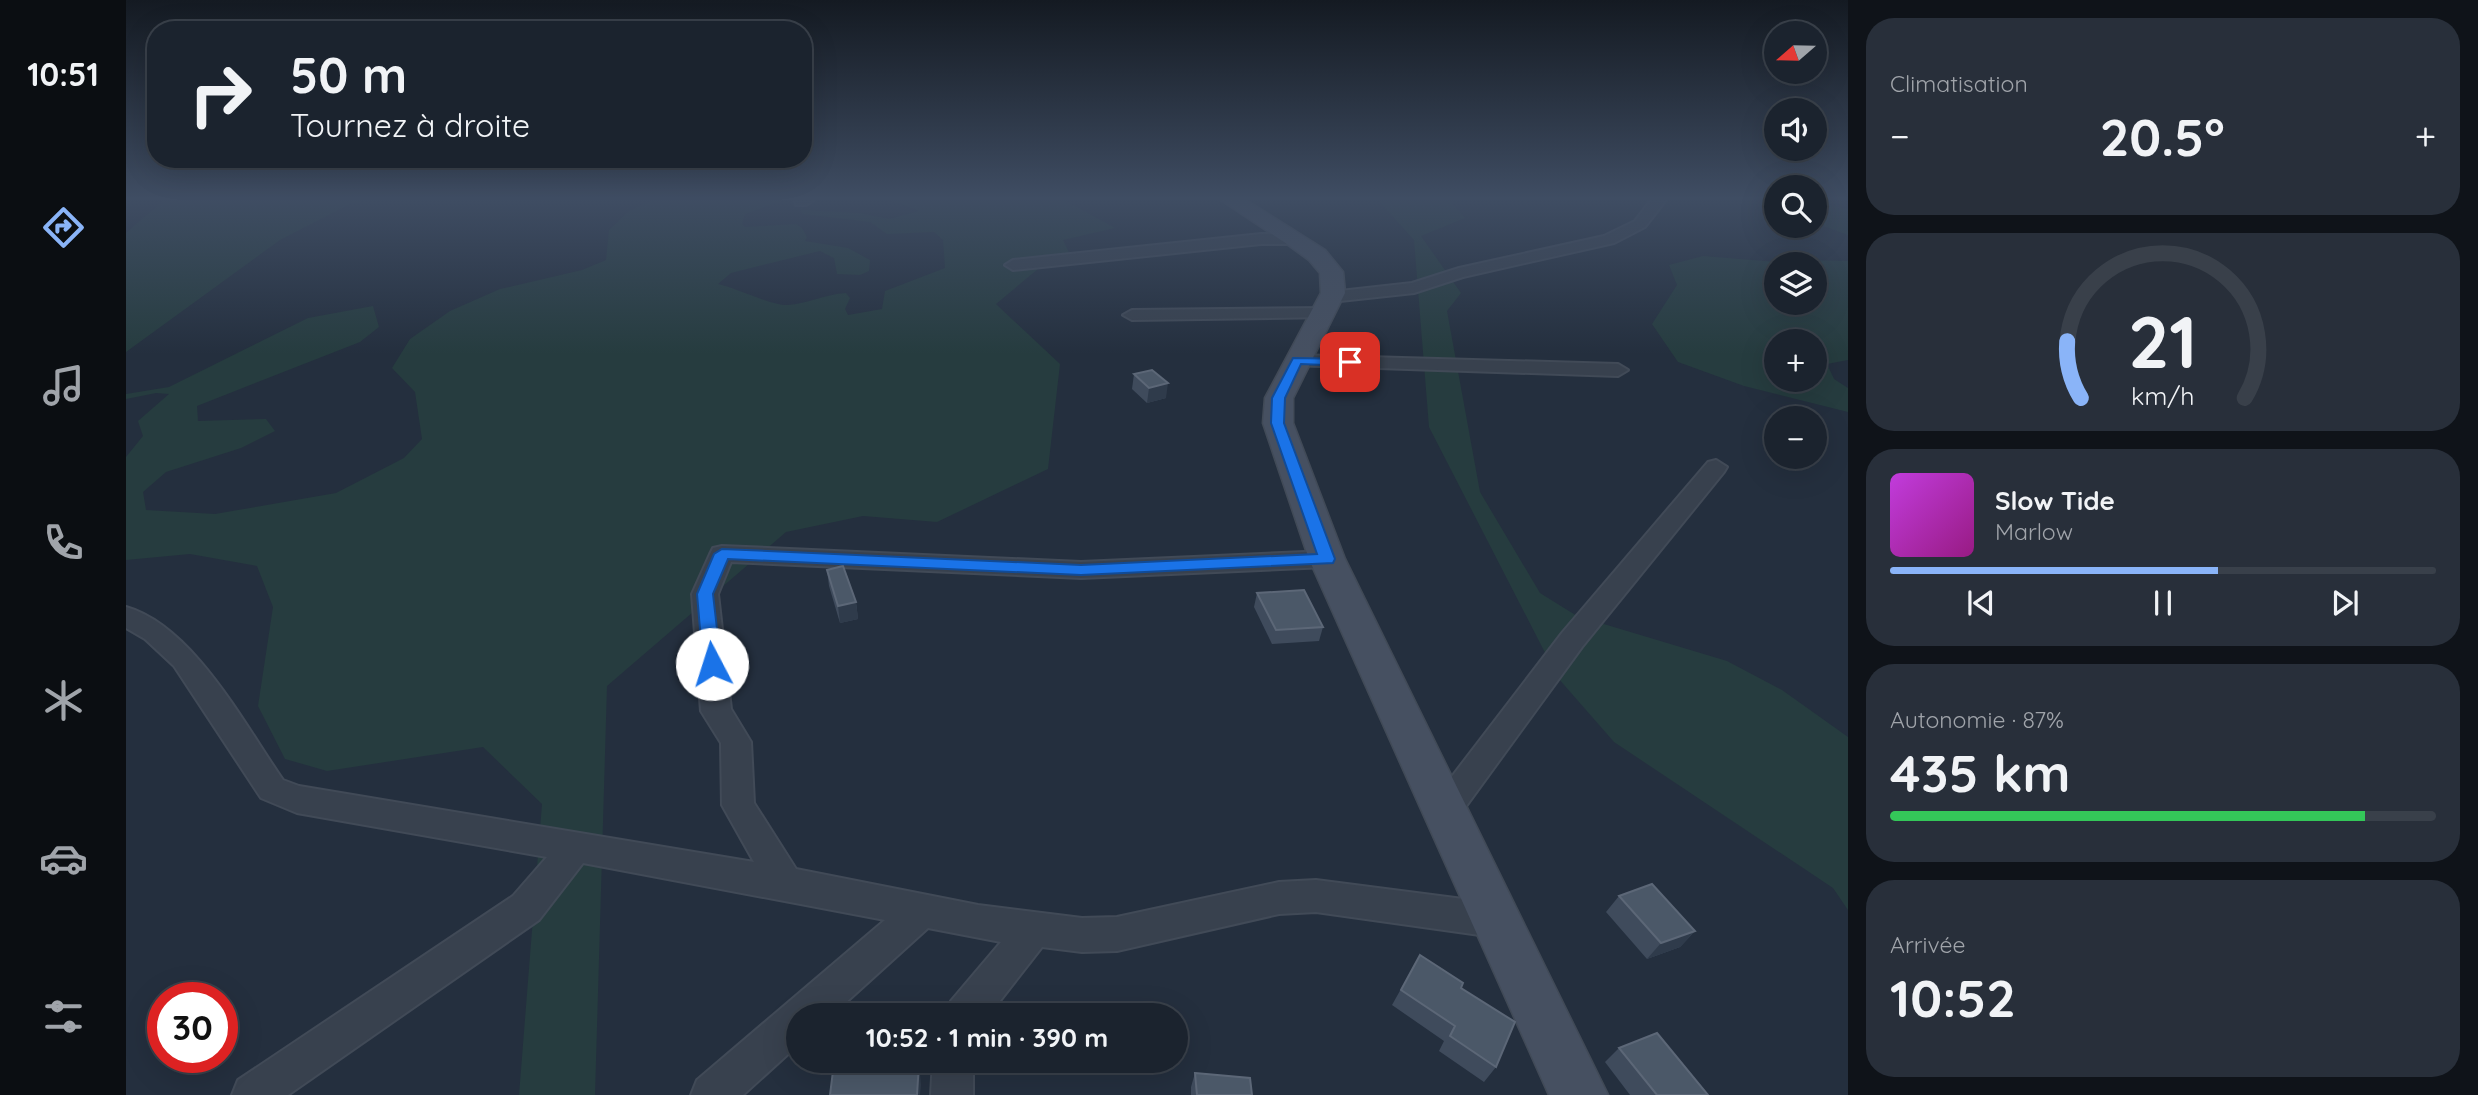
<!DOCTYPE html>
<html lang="fr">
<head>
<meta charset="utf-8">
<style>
  :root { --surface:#1b232e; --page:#282f3a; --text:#f1f3f6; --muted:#a0a4aa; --line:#39404a; --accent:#8ab4f8 }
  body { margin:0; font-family:Quicksand,sans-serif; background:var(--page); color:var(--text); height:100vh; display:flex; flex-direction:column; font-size:26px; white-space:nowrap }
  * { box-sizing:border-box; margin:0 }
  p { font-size:23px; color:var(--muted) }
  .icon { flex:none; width:38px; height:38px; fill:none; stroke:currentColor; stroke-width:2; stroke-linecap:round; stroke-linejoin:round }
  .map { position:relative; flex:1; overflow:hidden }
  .sheet { display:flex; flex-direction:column; gap:18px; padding:18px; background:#0f1319; width:630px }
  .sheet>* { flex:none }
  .top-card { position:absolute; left:21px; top:21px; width:665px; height:147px; border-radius:28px; box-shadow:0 7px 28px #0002,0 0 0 2px var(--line); background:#1b232e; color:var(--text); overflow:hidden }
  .needle { width:46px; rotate:250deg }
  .fabs { position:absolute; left:1638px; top:21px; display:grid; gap:14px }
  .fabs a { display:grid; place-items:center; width:63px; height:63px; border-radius:50%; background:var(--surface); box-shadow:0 7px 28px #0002,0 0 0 2px var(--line); font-size:35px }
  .speed { position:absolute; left:21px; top:982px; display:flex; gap:14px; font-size:35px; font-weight:700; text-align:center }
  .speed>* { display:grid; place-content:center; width:91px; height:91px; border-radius:50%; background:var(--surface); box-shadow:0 7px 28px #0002,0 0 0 2px var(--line); line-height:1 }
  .speed .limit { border:10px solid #d22; background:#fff; color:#111 }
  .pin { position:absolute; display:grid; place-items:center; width:60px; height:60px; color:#fff; margin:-30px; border-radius:14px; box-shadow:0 4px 10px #0006 }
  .me { position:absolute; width:77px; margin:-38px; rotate:355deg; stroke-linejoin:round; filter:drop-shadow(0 0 5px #0008) }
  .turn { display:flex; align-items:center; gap:24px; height:147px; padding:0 28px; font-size:32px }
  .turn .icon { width:91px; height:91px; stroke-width:2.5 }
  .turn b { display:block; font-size:49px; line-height:60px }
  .big { font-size:52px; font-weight:700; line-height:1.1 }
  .sheet .tile { flex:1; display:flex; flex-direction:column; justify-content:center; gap:10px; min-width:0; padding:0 24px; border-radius:28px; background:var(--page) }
  .sheet .dial { align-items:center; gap:0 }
  .dial svg { height:182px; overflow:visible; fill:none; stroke:var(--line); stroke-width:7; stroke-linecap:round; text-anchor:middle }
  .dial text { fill:var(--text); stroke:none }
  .song { display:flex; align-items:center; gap:21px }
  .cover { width:84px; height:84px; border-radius:10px; background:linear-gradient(135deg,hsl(290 70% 55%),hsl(310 70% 35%)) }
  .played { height:7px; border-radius:4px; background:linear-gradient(90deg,var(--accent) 60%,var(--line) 60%) }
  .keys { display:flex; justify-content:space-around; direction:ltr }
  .heat { display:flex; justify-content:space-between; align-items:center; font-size:38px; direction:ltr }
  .charge { height:10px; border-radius:5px; background:linear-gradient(90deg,#34c759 87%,var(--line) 0) }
  .trip { position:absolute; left:660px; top:1003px; width:402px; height:70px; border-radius:35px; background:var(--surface); box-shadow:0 7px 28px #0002,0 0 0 2px var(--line); font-weight:700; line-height:70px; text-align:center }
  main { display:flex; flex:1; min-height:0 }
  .tab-bar { display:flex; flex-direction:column; width:126px; justify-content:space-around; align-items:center; background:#0b0e12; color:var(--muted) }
  .tab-bar .icon { width:49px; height:49px }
  .tab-bar .current { color:var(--accent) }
  .tab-bar b { font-size:32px; color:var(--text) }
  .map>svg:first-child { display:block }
  .green { fill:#263c3f; fill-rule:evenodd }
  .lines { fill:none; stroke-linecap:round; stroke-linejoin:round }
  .street-casing { stroke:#414a57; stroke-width:4 }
  .secondary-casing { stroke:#414a57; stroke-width:3 }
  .street { fill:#38414e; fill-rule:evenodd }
  .secondary { fill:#465061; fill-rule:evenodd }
  .wall { fill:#3f4b5c }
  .shaded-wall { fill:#2f3b4b }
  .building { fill:#4b5868; stroke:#5c6777; stroke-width:2 }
  .route { fill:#1a73e8; stroke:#114b97; stroke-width:2 }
</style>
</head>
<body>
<main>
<nav class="tab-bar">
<b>10:51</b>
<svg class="icon current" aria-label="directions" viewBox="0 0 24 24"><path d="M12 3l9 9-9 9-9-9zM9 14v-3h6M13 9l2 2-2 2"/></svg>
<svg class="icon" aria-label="music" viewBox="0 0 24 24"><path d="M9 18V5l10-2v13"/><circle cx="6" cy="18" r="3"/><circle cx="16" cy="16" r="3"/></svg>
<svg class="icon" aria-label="phone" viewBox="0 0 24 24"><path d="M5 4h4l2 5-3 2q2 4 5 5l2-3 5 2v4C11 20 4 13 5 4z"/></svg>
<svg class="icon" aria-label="climate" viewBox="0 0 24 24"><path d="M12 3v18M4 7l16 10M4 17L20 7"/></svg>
<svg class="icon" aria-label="car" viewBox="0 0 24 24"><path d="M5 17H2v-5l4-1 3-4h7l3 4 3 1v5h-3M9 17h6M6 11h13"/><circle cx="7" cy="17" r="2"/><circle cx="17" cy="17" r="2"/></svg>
<svg class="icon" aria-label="filters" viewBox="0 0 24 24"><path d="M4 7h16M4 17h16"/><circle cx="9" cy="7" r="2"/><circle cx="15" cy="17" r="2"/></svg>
</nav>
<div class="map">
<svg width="1722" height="1095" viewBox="0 0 1722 1095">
  <rect width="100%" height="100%" fill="#242f3e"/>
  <g class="green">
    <path d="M38 200H239L224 204 154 240 0 352V233Z"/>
    <path d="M527 200H659L619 214 616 224 619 227 670 224 676 228 681 237 679 241 722 248 744 260 743 271 734 275 711 274 708 258 694 251 605 273 592 284C611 288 646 306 661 305 682 304 699 294 720 293L724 298 719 309 722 315 756 309 759 291 819 268 817 240 808 232 761 234 744 222 676 214 675 210 734 213 763 219 793 211 770 202 755 200H938L989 228 937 240 946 259 912 269 870 304 934 364 922 469 811 522 737 516 660 532 481 686 469 1095H393L416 804 357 747 201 771 159 759 132 706 147 607 131 566 64 554 0 560V457L17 436 12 421 43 394 30 393 0 399V394L43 387 182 318 247 306 253 327 234 342 71 406 72 421 140 419 149 431 115 448 40 472 17 492 20 510 89 514 210 493 278 458 296 439 289 392 266 368 284 339 324 311 374 289 456 270 480 260 483 230 503 211Z"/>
    <path d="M1252 200H1323L1339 218 1295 236 1335 293 1321 311 1354 492 1414 593 1451 616 1601 661 1656 690 1722 737V910L1707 888 1488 742 1432 678 1303 427 1288 240Z"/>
    <path d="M1696 203 1722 209V235L1689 223V204Z"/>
    <path d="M1577 256 1662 263 1680 260 1722 261V360L1701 364 1708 379 1722 388V412L1618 386 1552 362 1526 324 1551 285 1543 265ZM1689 264V303H1650V264ZM1689 341V380H1650V341Z"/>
  </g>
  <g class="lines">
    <defs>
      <g id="street">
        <path d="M669 200H688L680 205H670Z"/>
        <path d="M1525 200H1540L1519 227 1488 243 1337 277 1288 293 1205 302 1197 297 1205 292 1286 283 1333 268 1478 236 1509 221Z"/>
        <path d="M1135 234H1169L1177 239 1169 244H1135L887 270 879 265 887 260Z"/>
        <path d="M1199 308 1205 309 1208 313 1205 317 1006 320 997 315 1006 310Z"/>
        <path d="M1171 355 1492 364 1502 370 1492 376 1164 365 1162 361 1164 357Z"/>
        <path d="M1590 460 1601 467 1598 472 1456 647 1330 820 1319 824 1308 820 1303 810 1308 800 1436 633 1582 462Z"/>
        <path d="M596 546 955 562 1201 551 1210 553 1213 559 1210 565 1201 567 955 578 605 562 592 594 605 709 625 742 628 803 670 869 852 905 956 918 991 917 1153 882 1190 880 1368 903 1381 908 1386 920 1381 932 1368 937 1190 912 1153 914 991 951 956 952 916 947 863 1015H820L825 1001 875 942 802 928 706 1015H672V1045L617 1095H565L571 1080 759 920 457 863 413 920 162 1095H106L112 1080 387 896 421 857 171 813 135 798 48 666 19 639 0 628V607C67 626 118 724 157 780L173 786 628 862 596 805 595 743 575 711 566 594 584 554 587 548Z"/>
        <path d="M807 1060H847V1095H805Z"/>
      </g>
      <path id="secondary" d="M1095 200H1120L1199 250 1217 272 1219 293 1167 398V423L1219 559 1482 1095H1423L1183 559 1137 423 1139 398 1195 293 1194 273 1183 260 1161 244Z"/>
    </defs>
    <use href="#street" class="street-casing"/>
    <use href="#secondary" class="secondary-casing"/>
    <use href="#street" class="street"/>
    <use href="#secondary" class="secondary"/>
  </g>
  <g class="wall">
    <path d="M1008 374 1040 398 1021 403 1006 389Z"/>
    <path d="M701 570 730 602 732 619 714 623 703 586Z"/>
    <path d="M1131 593 1197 627 1193 641 1146 644 1128 607Z"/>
    <path d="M1493 896 1569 931 1554 947 1521 959 1480 912Z"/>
    <path d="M1294 955 1370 1067 1358 1082 1313 1051 1318 1041 1266 1005Z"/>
    <path d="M1493 1048 1582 1095H1504L1479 1062Z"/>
    <path d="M1069 1073 1126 1095H1065V1087Z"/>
  </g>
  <g class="shaded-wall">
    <path d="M1042 383 1040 398 1021 403 1023 388Z"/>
    <path d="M730 602 732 619 714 623 712 606Z"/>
    <path d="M1569 931 1554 947 1521 959 1535 943Z"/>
    <path d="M793 1063 795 1085 794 1095H791Z"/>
  </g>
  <g class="building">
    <path d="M1026 370 1042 383 1023 388 1008 374Z"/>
    <path d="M717 566 730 602 712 606 701 570Z"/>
    <path d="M1178 590 1197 627 1150 630 1131 593Z"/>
    <path d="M1526 884 1569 931 1535 943 1493 896Z"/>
    <path d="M1294 955 1337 983 1335 988 1389 1022 1370 1067 1324 1036 1329 1026 1275 990Z"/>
    <path d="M1531 1033 1582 1095H1531L1493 1048Z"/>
    <path d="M708 1063H793L791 1095H704Z"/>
    <path d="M1069 1073 1124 1078 1126 1095H1071Z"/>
  </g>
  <linearGradient id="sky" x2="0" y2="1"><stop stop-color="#141a22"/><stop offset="0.56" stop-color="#3f4d63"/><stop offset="1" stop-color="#3f4d63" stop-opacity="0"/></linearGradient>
  <rect width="1722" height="354" fill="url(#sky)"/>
  <path class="route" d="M1167 358 1224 359 1231 362 1224 366 1175 364 1159 398 1158 423 1209 559 1207 563 955 575 602 559 587 594 595 664 586 671 577 664 571 594 588 554 596 549 955 565 1191 554 1145 423 1146 398Z"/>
</svg>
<div class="fabs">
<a><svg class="needle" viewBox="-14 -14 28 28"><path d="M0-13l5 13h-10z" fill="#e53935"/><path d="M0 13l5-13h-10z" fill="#a0a4aa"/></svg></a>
<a><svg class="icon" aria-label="sound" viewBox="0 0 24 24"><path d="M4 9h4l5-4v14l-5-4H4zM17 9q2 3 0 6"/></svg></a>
<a><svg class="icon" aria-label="search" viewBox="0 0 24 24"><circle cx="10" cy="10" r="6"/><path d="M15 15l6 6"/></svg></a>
<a><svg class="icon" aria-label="layers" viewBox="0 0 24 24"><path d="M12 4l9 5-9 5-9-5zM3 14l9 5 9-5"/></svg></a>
<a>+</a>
<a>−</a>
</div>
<div class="speed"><div class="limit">30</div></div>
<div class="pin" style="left:1224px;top:362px;background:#d93025"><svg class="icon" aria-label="arrive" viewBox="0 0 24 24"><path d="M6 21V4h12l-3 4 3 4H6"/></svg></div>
<svg class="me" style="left:586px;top:664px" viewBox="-20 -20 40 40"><circle r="19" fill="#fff"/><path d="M0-13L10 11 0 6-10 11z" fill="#1a73e8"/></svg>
<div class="trip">10:52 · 1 min · 390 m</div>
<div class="top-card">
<div class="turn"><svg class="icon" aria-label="right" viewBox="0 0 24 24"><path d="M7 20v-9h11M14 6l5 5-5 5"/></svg><div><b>50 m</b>Tournez à droite</div></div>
</div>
</div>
<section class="sheet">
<div class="tile"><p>Climatisation</p>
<div class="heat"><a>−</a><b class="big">20.5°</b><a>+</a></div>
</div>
<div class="tile dial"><svg viewBox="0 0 100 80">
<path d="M14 69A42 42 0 1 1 86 69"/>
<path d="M14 69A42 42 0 0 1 8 44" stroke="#8ab4f8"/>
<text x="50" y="56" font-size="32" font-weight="700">21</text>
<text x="50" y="72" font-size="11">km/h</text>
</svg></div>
<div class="tile">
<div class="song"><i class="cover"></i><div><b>Slow Tide</b><p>Marlow</p></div></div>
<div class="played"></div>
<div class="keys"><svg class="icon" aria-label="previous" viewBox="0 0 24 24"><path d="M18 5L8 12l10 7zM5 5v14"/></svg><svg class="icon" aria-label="pause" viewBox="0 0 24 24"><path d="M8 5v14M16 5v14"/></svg><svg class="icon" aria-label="next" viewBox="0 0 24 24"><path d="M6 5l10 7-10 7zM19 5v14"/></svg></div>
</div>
<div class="tile"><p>Autonomie · 87%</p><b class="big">435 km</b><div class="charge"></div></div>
<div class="tile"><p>Arrivée</p><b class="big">10:52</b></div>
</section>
</main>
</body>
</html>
